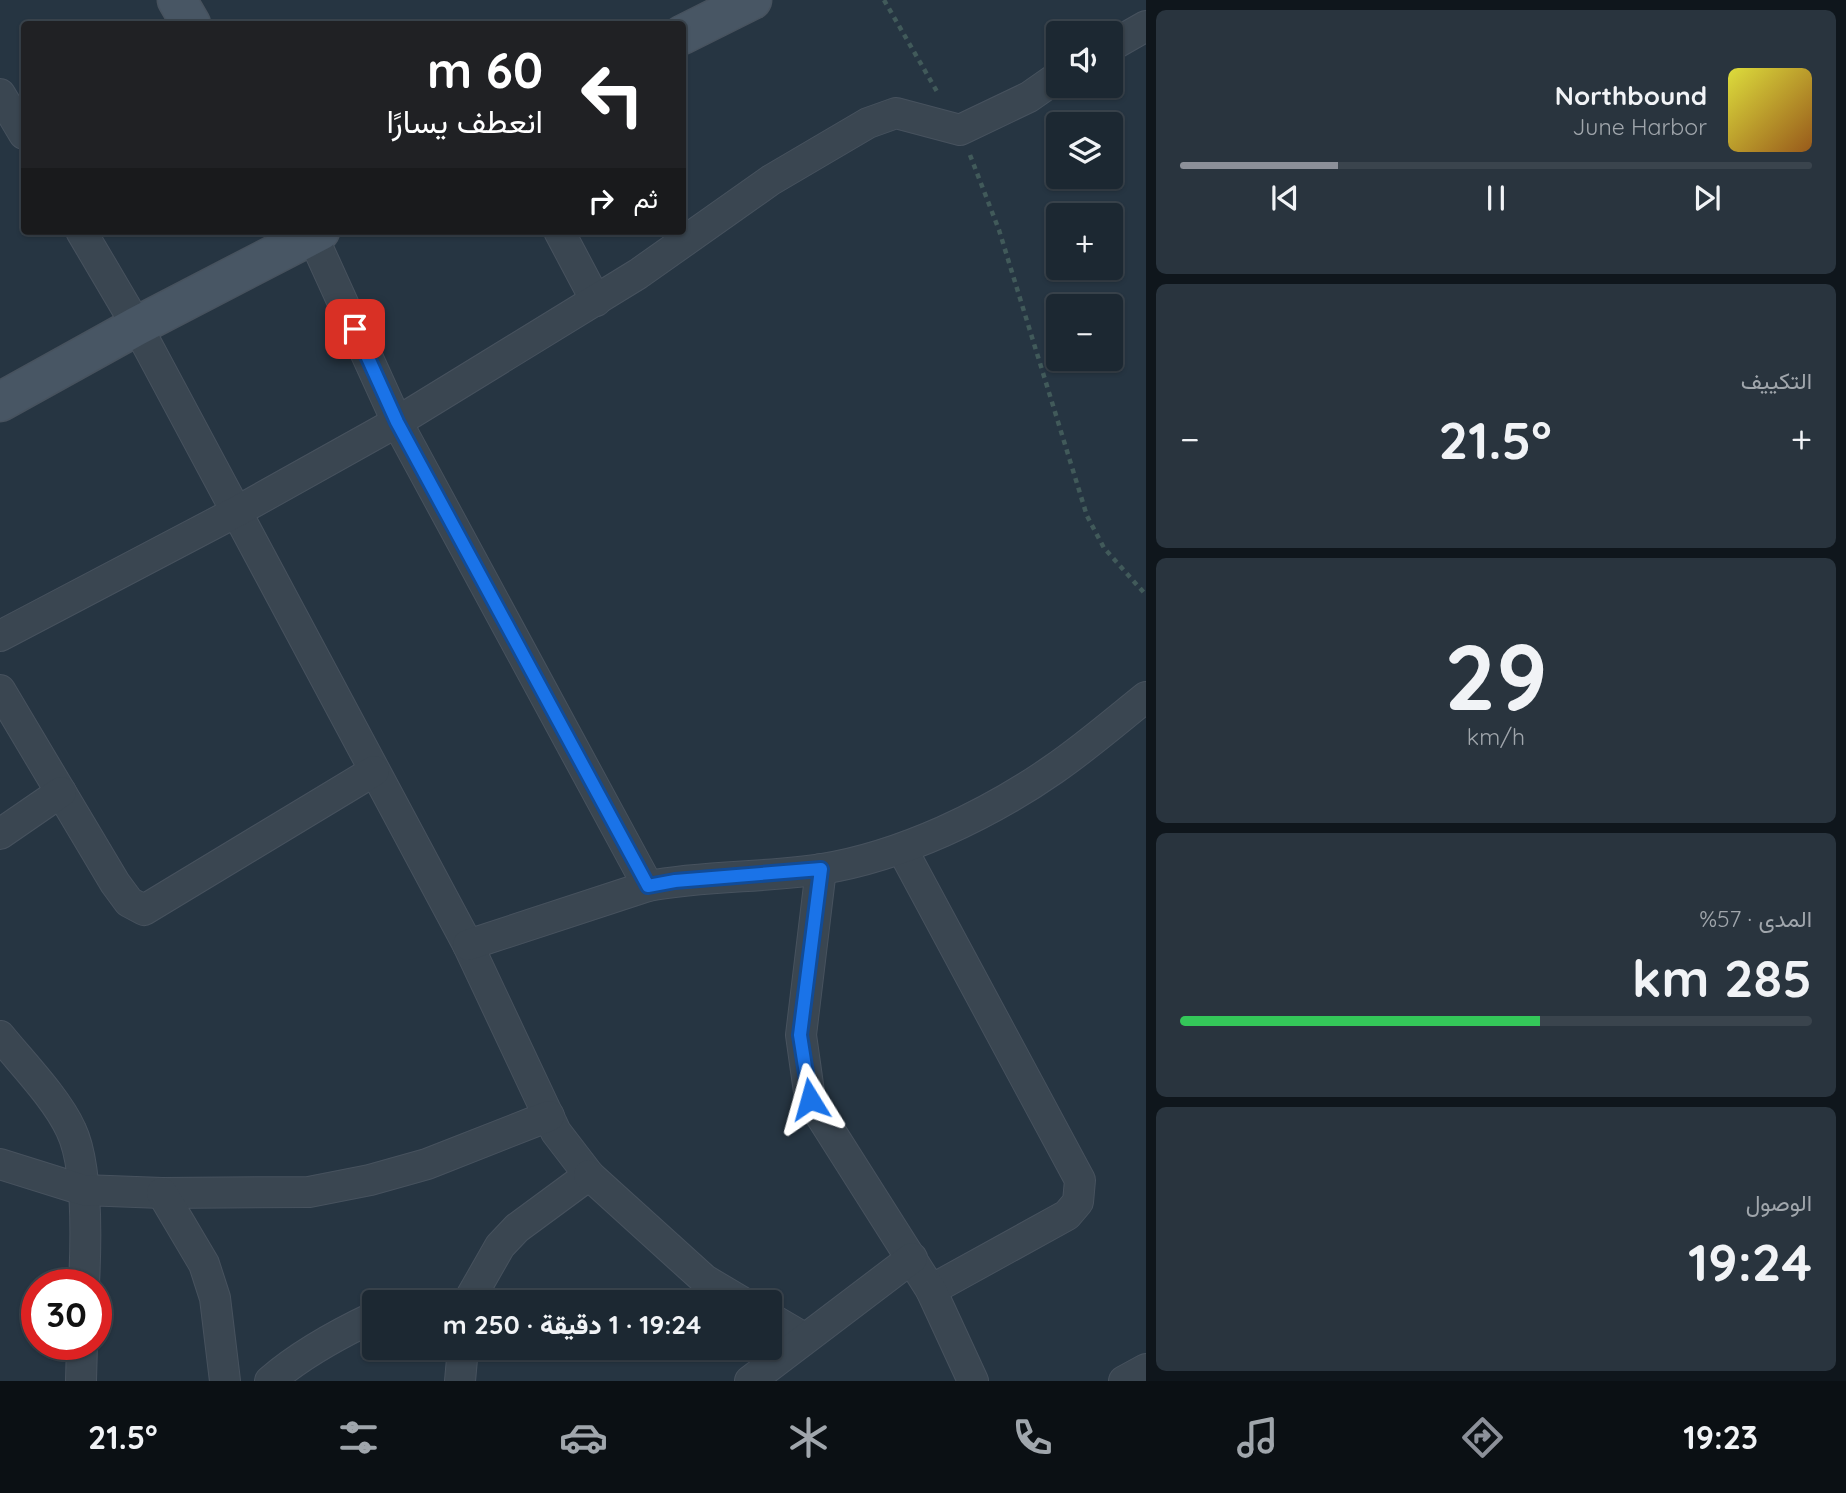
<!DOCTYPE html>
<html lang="ar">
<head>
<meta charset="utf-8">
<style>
  :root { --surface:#1c2832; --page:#29343e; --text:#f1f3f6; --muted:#a0a6ac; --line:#3a444d; --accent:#8c9099 }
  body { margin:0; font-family:Quicksand,Vazirmatn,sans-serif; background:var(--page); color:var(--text); direction:rtl; height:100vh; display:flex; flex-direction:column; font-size:26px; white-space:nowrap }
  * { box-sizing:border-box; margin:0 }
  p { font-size:23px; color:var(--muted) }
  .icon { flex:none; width:38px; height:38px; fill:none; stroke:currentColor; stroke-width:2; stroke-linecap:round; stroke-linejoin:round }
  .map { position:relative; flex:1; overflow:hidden; direction:ltr }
  .panel { display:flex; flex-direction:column; gap:10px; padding:10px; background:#0f161c; width:700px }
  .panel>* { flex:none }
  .guide { position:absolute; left:21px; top:21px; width:665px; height:214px; border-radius:7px; box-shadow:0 2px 5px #0004,0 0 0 2px var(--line); direction:rtl; background:#202124; color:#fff; overflow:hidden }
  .tools { position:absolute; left:1046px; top:21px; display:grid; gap:14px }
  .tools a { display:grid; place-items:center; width:77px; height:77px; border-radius:7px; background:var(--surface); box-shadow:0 2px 5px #0004,0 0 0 2px var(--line); font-size:35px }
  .speed { position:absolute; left:21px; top:1269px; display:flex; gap:14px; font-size:35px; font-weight:700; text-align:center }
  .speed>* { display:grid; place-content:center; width:91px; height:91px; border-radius:50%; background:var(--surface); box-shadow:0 2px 5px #0004,0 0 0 2px var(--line); line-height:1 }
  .speed .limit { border:10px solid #d22; background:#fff; color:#111 }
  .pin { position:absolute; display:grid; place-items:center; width:60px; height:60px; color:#fff; margin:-30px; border-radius:14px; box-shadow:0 4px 10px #0006 }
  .me { position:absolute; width:77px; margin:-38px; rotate:352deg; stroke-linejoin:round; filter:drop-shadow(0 0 5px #0008) }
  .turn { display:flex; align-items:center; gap:24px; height:147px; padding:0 28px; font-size:32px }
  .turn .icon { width:91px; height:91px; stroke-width:2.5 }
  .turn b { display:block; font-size:49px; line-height:60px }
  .then { display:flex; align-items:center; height:66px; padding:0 28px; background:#0003; gap:14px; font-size:26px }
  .big { font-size:52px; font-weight:800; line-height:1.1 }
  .panel .tile { flex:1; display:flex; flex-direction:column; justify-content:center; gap:10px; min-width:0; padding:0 24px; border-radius:10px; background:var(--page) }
  .panel .dial { align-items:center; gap:0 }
  .dial b { font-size:91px; line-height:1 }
  .song { display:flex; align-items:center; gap:21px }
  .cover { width:84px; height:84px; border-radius:10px; background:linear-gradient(135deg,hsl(60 70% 55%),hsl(30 70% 35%)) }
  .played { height:7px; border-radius:4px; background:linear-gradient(90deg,var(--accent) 25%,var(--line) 25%) }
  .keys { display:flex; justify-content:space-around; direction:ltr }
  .heat { display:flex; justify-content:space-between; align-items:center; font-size:38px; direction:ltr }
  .charge { height:10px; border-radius:5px; background:linear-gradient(90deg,#34c759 57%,var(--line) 0) }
  .trip { position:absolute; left:362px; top:1290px; width:420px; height:70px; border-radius:7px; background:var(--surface); box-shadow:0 2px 5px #0004,0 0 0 2px var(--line); font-weight:800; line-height:70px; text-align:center; direction:rtl }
  .dock { display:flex; height:112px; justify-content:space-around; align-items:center; background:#0b1014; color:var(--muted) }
  .dock .icon { width:49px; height:49px }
  .dock .active { color:var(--accent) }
  .dock b { font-size:32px; color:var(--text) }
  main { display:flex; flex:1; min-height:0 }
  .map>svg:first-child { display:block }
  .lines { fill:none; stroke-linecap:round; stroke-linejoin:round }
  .street-casing { stroke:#47525e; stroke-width:32 }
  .secondary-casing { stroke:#47525e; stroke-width:41 }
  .path { stroke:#415a5a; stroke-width:4.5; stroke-dasharray:5 5; stroke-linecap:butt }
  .street { stroke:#3a4651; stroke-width:30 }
  .secondary { stroke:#485664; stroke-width:38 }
  .route-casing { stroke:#114b97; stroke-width:18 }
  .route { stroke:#1a73e8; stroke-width:12 }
</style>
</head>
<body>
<main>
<section class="panel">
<div class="tile">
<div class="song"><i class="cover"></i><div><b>Northbound</b><p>June Harbor</p></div></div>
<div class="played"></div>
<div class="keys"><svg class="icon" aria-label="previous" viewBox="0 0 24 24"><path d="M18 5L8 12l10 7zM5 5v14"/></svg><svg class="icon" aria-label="pause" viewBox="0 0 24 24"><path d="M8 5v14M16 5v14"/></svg><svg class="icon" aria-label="next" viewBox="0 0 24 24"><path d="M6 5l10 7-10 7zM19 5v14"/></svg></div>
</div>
<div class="tile"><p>التكييف</p>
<div class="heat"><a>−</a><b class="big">21.5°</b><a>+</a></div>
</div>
<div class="tile dial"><b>29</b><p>km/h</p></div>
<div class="tile"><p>المدى · 57%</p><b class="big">285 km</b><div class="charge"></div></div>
<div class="tile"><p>الوصول</p><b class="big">19:24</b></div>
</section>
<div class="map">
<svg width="1146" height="1381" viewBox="0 0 1146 1381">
  <rect width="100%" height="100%" fill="#263542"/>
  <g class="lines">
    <defs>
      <g id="street">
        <path d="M1111 46 1146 26"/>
        <path d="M0 94 24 134"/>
        <path d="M81 231 137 326 468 945 556 1132 589 1175 517 1228 500 1246 468 1302"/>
        <path d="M559 231 596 301"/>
        <path d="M312 235 397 422 648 886"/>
        <path d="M0 636 236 512 397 422 638 274 771 180 868 123 896 113 960 130 1029 97 1059 76"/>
        <path d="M0 690 115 883 129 902 144 910 374 771"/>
        <path d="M0 834 61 792"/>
        <path d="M902 849 1080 1180 1078 1202 1067 1215 931 1290"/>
        <path d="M821 869 801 1035 810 1099 931 1290 973 1381"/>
        <path d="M468 945 648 886C706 875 765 878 822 869 902 856 988 815 1054 769 1086 747 1116 721 1146 697"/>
        <path d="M0 1036C22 1063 57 1099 71 1130 88 1165 86 1244 84 1284"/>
        <path d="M0 1164 83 1190 162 1193 309 1192 370 1180 427 1164 549 1116"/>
        <path d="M589 1175 705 1280 742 1302"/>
        <path d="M162 1193 204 1264 215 1298 225 1381"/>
        <path d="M770 1318 804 1338"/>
        <path d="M81 1381 82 1344"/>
        <path d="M270 1381C300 1355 338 1334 374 1317"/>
        <path d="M460 1381 463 1348"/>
        <path d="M750 1381 912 1258"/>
        <path d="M1124 1381 1146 1369"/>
      </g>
      <g id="secondary">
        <path d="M177 0 191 24"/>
        <path d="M682 35 752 0"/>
        <path d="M0 402 137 326 320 231"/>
      </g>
    </defs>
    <use href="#street" class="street-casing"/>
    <use href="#secondary" class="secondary-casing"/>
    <g class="path">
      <path d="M884 0 939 95"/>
      <path d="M970 155 999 230 1087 516 1104 548 1146 595"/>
    </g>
    <use href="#street" class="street"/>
    <use href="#secondary" class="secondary"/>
  </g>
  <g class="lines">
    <defs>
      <path id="route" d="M355 329 397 422 648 886 675 881 821 869 800 1035 810 1099"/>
    </defs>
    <use href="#route" class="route-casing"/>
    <use href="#route" class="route"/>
  </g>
</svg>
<div class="tools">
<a><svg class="icon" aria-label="sound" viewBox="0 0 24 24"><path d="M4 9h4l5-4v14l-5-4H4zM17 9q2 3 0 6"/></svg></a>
<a><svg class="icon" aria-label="layers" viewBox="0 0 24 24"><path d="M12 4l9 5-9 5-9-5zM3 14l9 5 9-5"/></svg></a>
<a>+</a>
<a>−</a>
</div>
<div class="speed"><div class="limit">30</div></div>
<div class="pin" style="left:355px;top:329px;background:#d93025"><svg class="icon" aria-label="arrive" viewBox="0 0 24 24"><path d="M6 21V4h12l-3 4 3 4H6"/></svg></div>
<svg class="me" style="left:810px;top:1099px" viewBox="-20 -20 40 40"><path d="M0-17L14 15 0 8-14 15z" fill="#1a73e8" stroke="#fff" stroke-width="4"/></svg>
<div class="trip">19:24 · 1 دقيقة · 250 m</div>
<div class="guide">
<div class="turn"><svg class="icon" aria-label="left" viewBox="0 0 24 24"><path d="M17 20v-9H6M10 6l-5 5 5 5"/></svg><div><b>60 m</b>انعطف يسارًا</div></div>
<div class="then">ثم<svg class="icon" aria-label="right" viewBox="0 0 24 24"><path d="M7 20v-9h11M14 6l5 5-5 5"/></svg></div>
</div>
</div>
</main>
<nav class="dock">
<b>19:23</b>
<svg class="icon active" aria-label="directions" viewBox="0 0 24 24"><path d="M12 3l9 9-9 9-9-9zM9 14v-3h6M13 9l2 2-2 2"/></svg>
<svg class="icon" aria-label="music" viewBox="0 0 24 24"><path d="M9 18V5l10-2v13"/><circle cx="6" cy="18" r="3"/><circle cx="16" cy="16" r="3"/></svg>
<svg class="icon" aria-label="phone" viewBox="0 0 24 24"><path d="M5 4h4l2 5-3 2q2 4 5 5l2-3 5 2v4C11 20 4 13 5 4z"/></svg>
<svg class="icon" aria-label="climate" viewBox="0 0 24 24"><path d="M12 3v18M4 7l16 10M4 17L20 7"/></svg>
<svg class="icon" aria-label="car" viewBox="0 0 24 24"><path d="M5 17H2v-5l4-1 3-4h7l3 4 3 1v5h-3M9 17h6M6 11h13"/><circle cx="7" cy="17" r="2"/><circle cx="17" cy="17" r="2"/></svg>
<svg class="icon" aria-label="filters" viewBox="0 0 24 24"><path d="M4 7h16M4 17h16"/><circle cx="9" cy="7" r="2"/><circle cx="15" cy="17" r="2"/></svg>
<b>21.5°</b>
</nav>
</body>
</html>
